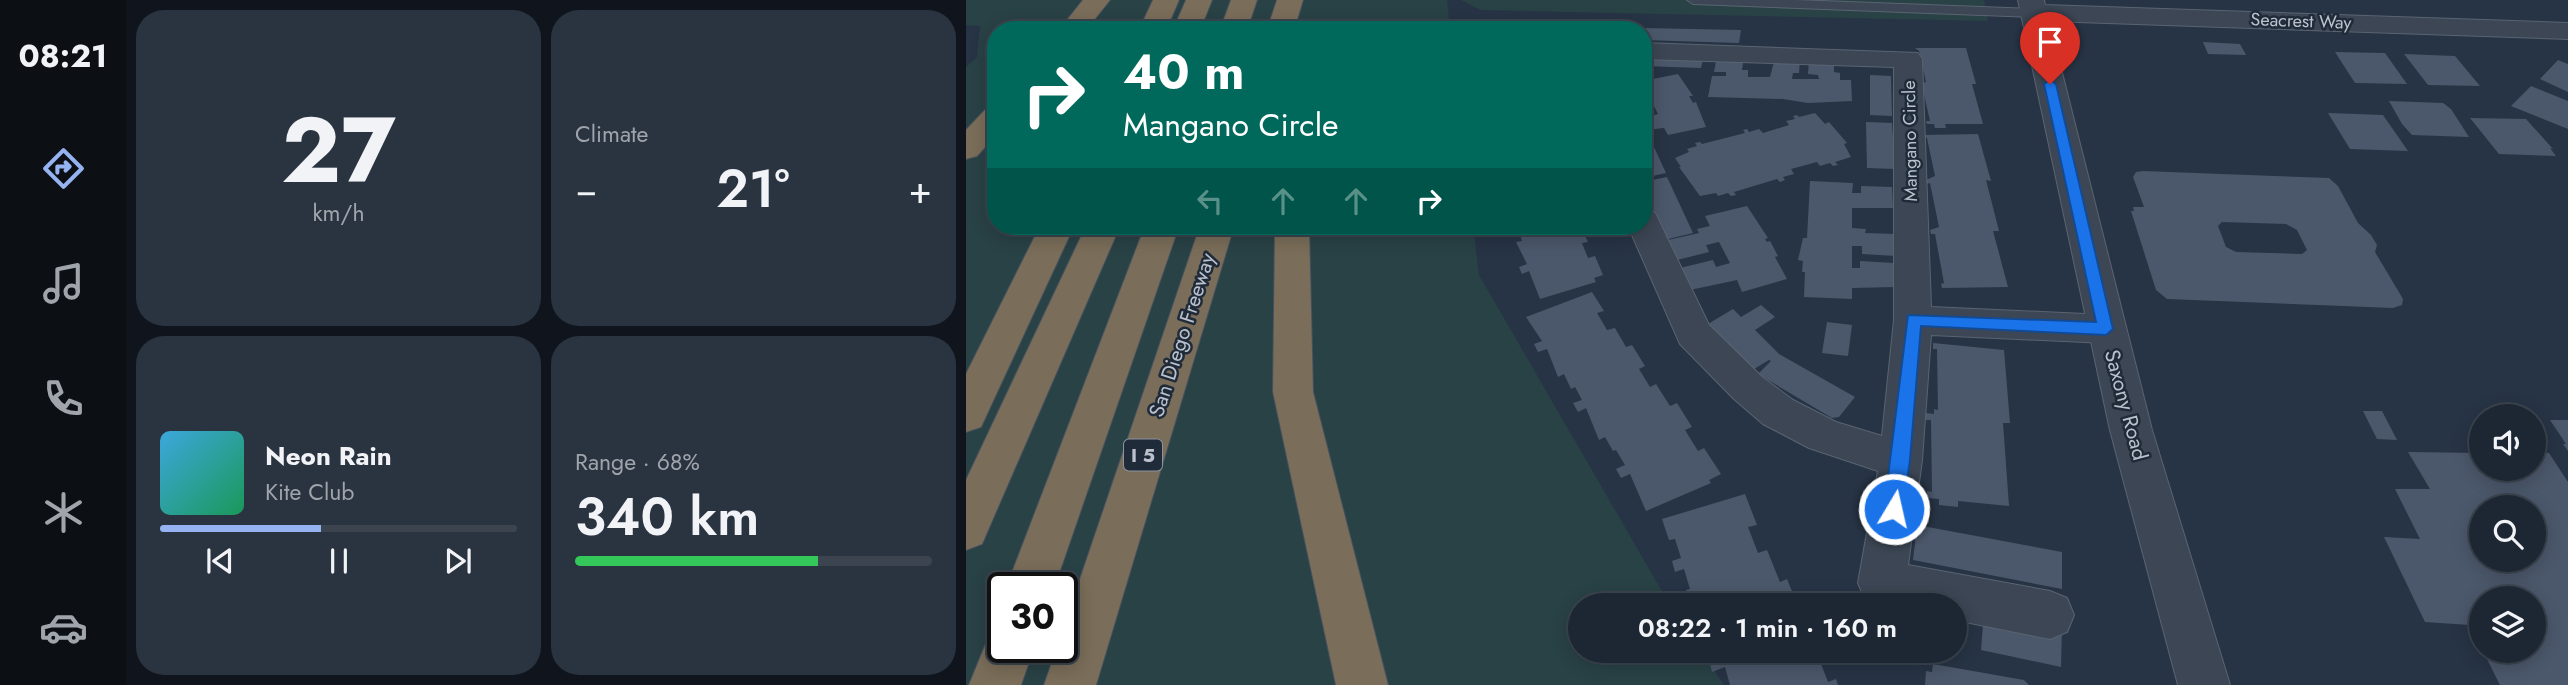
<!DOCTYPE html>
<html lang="en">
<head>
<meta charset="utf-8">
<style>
  :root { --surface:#1d2734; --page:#2a3340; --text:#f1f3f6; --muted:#a0a5ac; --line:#3b444f; --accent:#95b2f1 }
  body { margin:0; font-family:Jost,sans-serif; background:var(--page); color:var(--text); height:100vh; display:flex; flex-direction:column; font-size:26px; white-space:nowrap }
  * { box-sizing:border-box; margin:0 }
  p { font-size:23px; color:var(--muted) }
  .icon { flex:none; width:38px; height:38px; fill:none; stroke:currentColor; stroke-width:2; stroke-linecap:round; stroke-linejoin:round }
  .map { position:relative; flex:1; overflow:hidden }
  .sheet { display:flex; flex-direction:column; gap:10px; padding:10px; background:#10151d; width:840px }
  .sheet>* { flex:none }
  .hud { position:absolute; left:21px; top:21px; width:665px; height:214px; border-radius:28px; box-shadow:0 4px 18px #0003,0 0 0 2px var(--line); background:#00695c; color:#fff; overflow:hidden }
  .buttons { position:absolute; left:1503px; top:404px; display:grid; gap:14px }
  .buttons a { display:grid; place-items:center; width:77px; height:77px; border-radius:50%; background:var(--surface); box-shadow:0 4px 18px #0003,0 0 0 2px var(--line); font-size:35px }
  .speed { position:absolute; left:21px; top:572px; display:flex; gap:14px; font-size:35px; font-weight:700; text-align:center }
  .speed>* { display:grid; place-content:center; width:91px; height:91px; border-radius:50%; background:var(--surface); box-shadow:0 4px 18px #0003,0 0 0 2px var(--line); line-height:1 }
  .speed .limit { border:4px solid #111; border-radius:10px; background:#fff; color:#111 }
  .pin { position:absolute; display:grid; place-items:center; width:60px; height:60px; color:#fff; margin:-72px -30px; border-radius:50% 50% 50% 0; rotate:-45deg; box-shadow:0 0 7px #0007 }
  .pin .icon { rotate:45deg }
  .me { position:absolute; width:77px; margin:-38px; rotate:9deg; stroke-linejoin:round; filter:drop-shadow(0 0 5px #0008) }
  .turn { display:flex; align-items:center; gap:24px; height:147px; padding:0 21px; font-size:32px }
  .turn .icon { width:91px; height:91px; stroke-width:2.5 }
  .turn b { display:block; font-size:49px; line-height:60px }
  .lanes { display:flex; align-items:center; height:66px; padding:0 21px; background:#0003; justify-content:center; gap:35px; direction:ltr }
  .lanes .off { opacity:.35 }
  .big { font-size:52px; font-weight:600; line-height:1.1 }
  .sheet .card { flex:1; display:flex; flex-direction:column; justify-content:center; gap:10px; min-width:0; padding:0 24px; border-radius:28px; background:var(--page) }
  .sheet .dial { align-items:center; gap:0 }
  .dial b { font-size:91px; line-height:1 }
  .song { display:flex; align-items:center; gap:21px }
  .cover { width:84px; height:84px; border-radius:10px; background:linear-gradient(135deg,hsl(200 70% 55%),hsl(150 70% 35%)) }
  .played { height:7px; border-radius:4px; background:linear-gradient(90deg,var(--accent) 45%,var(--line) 45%) }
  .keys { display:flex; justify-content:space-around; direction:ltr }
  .heat { display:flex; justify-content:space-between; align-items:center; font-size:38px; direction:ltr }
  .charge { height:10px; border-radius:5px; background:linear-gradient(90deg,#34c759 68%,var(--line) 0) }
  .sheet .tiles { flex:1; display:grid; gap:10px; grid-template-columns:repeat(2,1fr) }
  .trip { position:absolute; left:602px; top:593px; width:399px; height:70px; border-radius:35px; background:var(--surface); box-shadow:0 4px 18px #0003,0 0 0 2px var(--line); font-weight:600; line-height:70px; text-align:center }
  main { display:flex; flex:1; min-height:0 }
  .tab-bar { display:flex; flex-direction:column; width:126px; justify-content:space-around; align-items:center; background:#0c1015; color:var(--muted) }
  .tab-bar .icon { width:49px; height:49px }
  .tab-bar .current { color:var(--accent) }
  .tab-bar b { font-size:32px; color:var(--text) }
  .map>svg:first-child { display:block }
  .green { fill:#294246; fill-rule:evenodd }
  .building { fill:#4b586b; fill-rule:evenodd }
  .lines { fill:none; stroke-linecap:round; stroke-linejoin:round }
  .service-casing { stroke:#5a6471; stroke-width:2 }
  .minor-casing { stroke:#5a6471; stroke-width:2 }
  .tertiary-casing { stroke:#5a6471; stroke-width:2 }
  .motorway-casing { stroke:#46515f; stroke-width:2 }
  .service { fill:#3c4654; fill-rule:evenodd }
  .minor { fill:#3c4654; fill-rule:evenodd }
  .tertiary { fill:#3c4654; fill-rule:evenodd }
  .motorway { fill:#7a6d59; fill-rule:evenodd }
  .route { fill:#1a73e8; stroke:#114b97; stroke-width:2 }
  .labels { text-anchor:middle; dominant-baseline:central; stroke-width:5; stroke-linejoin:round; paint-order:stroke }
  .far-street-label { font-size:18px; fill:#bac1cd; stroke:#202b3a }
  .shield { fill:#202b3a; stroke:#8c94a1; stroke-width:2 }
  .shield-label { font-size:19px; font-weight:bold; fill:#bac1cd }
  .street-label { font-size:21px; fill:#bac1cd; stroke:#202b3a }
</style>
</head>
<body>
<main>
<nav class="tab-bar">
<b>08:21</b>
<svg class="icon current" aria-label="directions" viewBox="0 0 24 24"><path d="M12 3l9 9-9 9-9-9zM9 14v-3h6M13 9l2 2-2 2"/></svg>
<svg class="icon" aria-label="music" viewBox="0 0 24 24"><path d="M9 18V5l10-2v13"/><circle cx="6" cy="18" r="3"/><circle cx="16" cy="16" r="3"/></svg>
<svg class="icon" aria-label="phone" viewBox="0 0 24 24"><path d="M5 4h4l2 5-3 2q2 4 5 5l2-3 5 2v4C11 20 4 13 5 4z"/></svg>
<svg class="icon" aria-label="climate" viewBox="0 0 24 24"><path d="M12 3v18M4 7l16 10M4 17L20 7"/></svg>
<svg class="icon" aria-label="car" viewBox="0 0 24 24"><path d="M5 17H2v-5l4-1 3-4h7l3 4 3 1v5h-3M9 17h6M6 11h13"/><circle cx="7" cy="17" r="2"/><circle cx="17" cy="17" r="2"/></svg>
</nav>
<section class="sheet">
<div class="tiles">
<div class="card dial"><b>27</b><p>km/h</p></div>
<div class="card"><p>Climate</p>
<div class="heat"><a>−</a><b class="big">21°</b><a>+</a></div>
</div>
<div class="card">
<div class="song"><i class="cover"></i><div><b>Neon Rain</b><p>Kite Club</p></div></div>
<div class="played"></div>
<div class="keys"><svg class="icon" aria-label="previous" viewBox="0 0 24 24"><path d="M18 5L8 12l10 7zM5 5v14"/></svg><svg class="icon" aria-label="pause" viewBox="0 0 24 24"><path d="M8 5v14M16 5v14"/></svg><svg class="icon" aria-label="next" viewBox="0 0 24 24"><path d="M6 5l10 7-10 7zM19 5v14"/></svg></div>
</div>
<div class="card"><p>Range · 68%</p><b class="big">340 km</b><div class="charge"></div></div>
</div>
</section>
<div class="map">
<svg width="1602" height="685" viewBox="0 0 1602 685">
  <rect width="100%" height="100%" fill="#273445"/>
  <g class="green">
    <path d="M0 0H481L484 30H30V226H507L513 275 704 605 614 606V651H735L758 685H0V67L11 57 14 26 0 25ZM37 588H96V648H37Z"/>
    <path d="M495 0H1018L1022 21 515 10Z"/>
  </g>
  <g class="building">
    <path d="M549 24 551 30H517V28Z"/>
    <path d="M612 26 670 27V30H610Z"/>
    <path d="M677 28 775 30 773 43 677 40Z"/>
    <path d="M1237 42 1274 44 1280 55 1242 54Z"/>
    <path d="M949 48H1000L1010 84H1006L1017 124H979L980 128H969L968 124H961L960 121H964L956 86 952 84 960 82 953 51Z"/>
    <path d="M677 52 738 54 735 68 677 66Z"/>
    <path d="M1369 52 1419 53 1441 84 1389 83Z"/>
    <path d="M1438 54 1489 56 1514 86 1462 85Z"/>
    <path d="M751 56 778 57 776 70H782V77H804L809 58H834L833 73H827L826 79H853L852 75 842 74 843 59H868V72L874 73V80H885L886 101 842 103 817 99 742 97 746 76H760V72H748Z"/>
    <path d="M1592 60 1602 64V92L1574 79Z"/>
    <path d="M712 74 727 96H723L727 103 730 102 740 127 702 135 698 128 680 130 700 173 677 178V113H680L682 117 692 114 685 100 677 102V81Z"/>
    <path d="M904 75 925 76 926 116 904 115Z"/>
    <path d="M1565 86 1602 101V129L1545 106Z"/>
    <path d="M1423 101 1477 103 1485 109 1503 137 1446 135 1436 124Z"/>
    <path d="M849 113 859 124 863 122 881 143 878 144 885 157 869 162 872 165 867 166 864 163 854 166 851 162 825 169 828 174 817 177 819 180 814 182 811 179 768 192 770 195 765 196 762 193 752 196 750 193 734 196 713 167H715L709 158 723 152 721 149 731 146 729 143 734 142 736 144 779 133 777 130 781 129 783 132 793 129 797 133 823 125 820 121 829 119 827 116 831 115 833 117Z"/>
    <path d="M1362 113 1417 115 1442 151 1384 149Z"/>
    <path d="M1504 118 1560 119 1587 149 1584 148 1590 156 1533 154Z"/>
    <path d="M900 122 926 123 929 169 901 168Z"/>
    <path d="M1012 134 1025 181 1020 180 1033 231H1027L1042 287 976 288 975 284 978 283 969 234H965L964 230 973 227 964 183 961 184 960 180 969 176 961 138 957 135Z"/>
    <path d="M1177 171 1363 178 1372 186 1392 223 1405 235 1411 245 1409 252 1437 299 1436 305 1427 308 1201 299 1190 290 1165 211H1168L1167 207H1178L1167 177 1170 172ZM1256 222 1320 224 1331 230 1341 250 1336 254 1270 252 1260 247 1252 226Z"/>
    <path d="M701 177 727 233 698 240 677 191V182Z"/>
    <path d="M844 181 887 183 886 193H895V186L926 187 927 208H886V228L900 229 899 233 929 234 930 256 896 254V246H886V268H894V261L928 263 929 287 886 288V299L838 297 839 272H836L837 261 832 260 837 238H841Z"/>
    <path d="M781 206 802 238 799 239 801 242 804 241 812 256 809 257 821 279 776 292 771 280 724 290 714 268 747 260 750 267 764 263 753 242 740 245 743 252 711 260 702 240 733 233 731 229 744 226 739 216Z"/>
    <path d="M552 226H614L622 242 616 243 622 258 629 256 637 275 628 278 630 282 574 299 563 271 556 274 553 267 561 264 550 242 556 241Z"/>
    <path d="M626 292 638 311 631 313 641 330 649 328 660 347 666 345 679 366 673 369 684 387 690 384 704 406 711 403 726 427 719 430 732 451 738 448 755 474 743 480 745 483 680 511 664 474 655 478 650 469 659 465 650 450 647 451 639 437 633 440 620 408 612 412 607 403 616 400 609 387 605 389 598 374 592 377 581 349 572 352 568 344 576 341 560 317Z"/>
    <path d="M795 305 809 317 789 330 813 354 889 397 873 417 866 418 792 374 805 361 803 360 788 369 742 324 767 309 775 317Z"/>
    <path d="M861 322 886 325 882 356 856 353Z"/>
    <path d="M967 343 1038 350 1044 423H1037L1043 506 992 501V507L973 505V499L961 498V491L966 492 965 420H960V413L968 414V409L972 410 971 349H967Z"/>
    <path d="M1397 411H1416L1431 440 1411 439Z"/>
    <path d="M1584 420H1602V451L1597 444H1600Z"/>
    <path d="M1442 452 1516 453V469H1568V453H1583L1602 482V685H1534L1517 651H1568V598H1516V648L1504 625 1459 622 1418 537 1454 539 1429 489H1464ZM1516 508H1568V560H1516Z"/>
    <path d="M779 494 791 525 782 527 792 553 801 550 814 582 821 579 832 606H725L720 590 724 589 718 569 709 572 706 561 715 558 709 539 703 540 696 519Z"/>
    <path d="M951 525 1096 552V589L947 560Z"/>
    <path d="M1018 610 1096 626 1095 667 1015 650Z"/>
    <path d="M755 651H850L862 682 870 679 872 685H764L759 667 746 672 742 656Z"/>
    <path d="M967 664 1058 680 1063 685H959L960 671 966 672Z"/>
  </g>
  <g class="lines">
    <defs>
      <path id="service" d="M721 0H829L1068 9 1075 13 1068 17 727 4Z"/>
      <path id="minor" d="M677 43 952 53 956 59 965 307 1140 315 1153 319 1159 329 1153 339 1140 343 965 335 956 460 942 565 1084 591 1101 598 1108 615 1101 632 1084 639 989 620V606H917L899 599 892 583 912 471 843 448 797 424 768 399 714 344 662 226H677V210L689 213 743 325 796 377 827 400 870 422 916 436 928 320V67L677 59Z"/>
      <path id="tertiary" d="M1052 0H1078L1079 5 1602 23V39L1083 21 1186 430 1264 685H1212L1144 430Z"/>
      <g id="motorway">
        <path d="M117 0H144L120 30H93Z"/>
        <path d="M187 0H213L200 30H173Z"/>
        <path d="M220 0H246L234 30H207Z"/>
        <path d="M265 0H291L281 30H254Z"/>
        <path d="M311 0H337L328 30H301Z"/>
        <path d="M30 107V135L11 156 0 159V130L19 110Z"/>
        <path d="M74 226H108L15 427 0 432V374Z"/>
        <path d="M120 226H154L16 544 0 550V480Z"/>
        <path d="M179 226H213L88 588H40Z"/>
        <path d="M234 226H268L130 685H78L91 648H96V632Z"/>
        <path d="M309 226H343L347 392 422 685H370L307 392Z"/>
        <path d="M37 626V648H68L55 685H3L25 631Z"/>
      </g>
    </defs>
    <use href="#service" class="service-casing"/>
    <use href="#minor" class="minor-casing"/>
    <use href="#tertiary" class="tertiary-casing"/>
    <use href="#motorway" class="motorway-casing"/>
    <use href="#service" class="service"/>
    <use href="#minor" class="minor"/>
    <use href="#tertiary" class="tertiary"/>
    <use href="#motorway" class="motorway"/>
  </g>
  <path class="route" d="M1084 80 1090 84 1147 329 1140 335 955 326 944 460 937 509 934 515 928 517 921 515 918 509 942 315 1130 322 1078 84Z"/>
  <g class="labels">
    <g class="far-street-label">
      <text transform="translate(1335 21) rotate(2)">Seacrest Way</text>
      <text transform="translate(944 141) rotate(-91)">Mangano Circle</text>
    </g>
    <rect class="shield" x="158" y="439.5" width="38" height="31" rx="5"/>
    <g class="shield-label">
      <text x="177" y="455">I 5</text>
    </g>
    <g class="street-label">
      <text transform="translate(216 335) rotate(-72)">San Diego Freeway</text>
      <text transform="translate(1160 405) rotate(75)">Saxony Road</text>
    </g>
  </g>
</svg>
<div class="buttons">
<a><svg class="icon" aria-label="sound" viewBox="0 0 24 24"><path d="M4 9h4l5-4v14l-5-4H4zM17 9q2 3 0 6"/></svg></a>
<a><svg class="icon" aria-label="search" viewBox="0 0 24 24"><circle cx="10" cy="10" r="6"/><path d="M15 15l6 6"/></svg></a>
<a><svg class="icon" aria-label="layers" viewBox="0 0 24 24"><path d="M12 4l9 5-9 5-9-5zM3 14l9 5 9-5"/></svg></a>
</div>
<div class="speed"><div class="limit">30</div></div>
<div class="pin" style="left:1084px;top:84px;background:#d93025"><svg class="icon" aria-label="arrive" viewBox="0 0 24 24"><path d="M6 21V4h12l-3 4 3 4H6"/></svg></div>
<svg class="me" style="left:928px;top:509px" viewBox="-20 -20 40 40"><circle r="17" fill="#1a73e8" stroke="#fff" stroke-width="3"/><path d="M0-11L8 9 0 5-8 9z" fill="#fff"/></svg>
<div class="trip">08:22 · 1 min · 160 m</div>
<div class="hud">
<div class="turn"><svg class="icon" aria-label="right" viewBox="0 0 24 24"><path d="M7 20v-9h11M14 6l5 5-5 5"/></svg><div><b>40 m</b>Mangano Circle</div></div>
<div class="lanes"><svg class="icon off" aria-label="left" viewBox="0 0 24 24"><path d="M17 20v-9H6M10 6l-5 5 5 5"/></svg><svg class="icon off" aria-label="ahead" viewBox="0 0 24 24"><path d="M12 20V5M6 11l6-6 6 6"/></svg><svg class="icon off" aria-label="ahead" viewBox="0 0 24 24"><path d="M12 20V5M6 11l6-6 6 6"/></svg><svg class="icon" aria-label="right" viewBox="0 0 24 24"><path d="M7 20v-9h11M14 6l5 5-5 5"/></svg></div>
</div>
</div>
</main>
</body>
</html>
